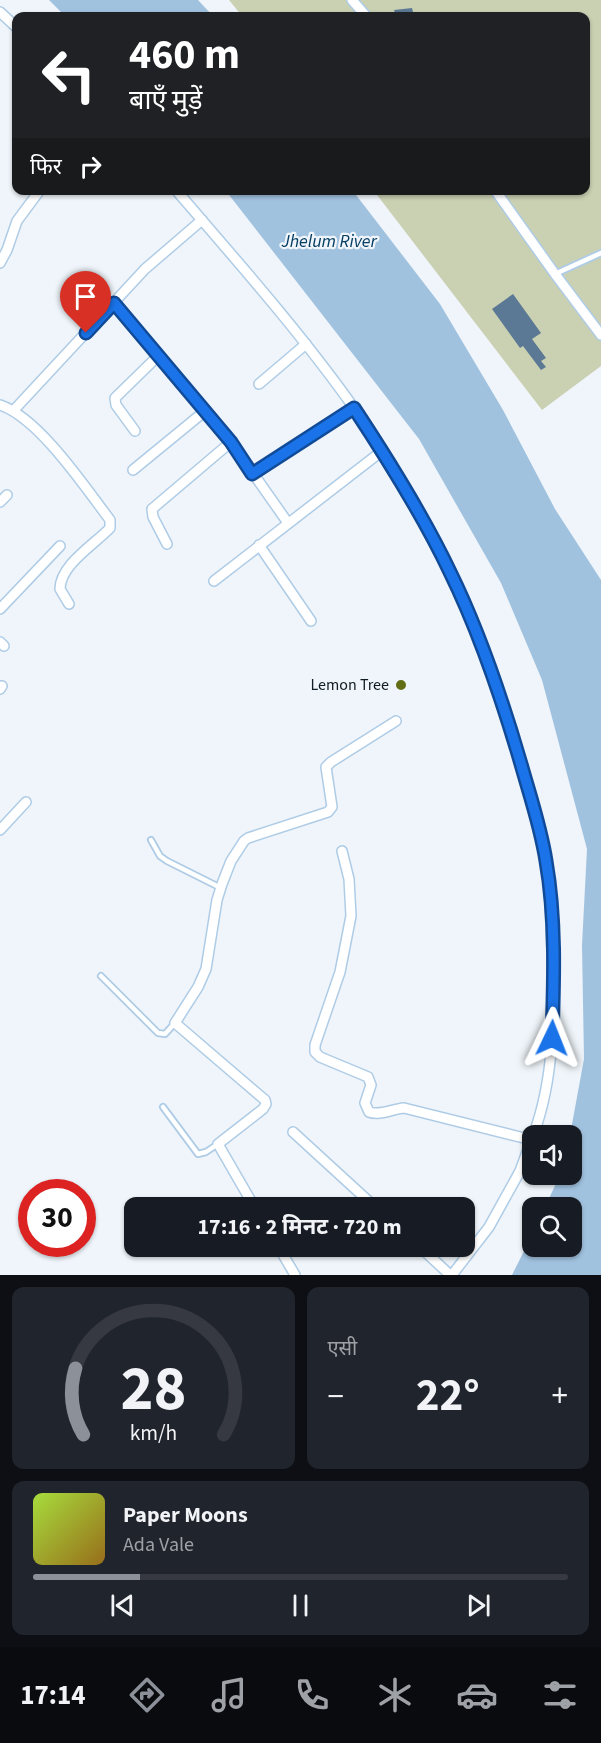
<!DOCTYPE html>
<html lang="hi">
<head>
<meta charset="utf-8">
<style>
  :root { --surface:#171b24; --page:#20242c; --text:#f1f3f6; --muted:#9ea1a6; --line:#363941; --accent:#8c9099 }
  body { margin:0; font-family:"Source Sans 3","Noto Sans Devanagari",sans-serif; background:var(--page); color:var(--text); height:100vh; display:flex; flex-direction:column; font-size:22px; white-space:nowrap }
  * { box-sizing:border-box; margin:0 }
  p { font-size:20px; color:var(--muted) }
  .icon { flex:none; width:33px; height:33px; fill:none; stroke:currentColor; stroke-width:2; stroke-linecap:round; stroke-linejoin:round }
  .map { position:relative; height:1275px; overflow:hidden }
  .sheet { display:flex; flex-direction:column; gap:12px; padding:12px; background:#0d0f14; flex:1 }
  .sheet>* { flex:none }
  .guide { position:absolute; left:12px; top:12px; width:578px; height:183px; border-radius:12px; box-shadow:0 2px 4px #0004; background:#202124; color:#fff; overflow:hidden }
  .fabs { position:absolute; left:522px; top:1125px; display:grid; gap:12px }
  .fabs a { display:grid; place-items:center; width:60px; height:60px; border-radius:12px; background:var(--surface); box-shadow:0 2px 4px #0004; font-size:30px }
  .speed { position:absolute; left:18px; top:1179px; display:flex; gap:12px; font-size:30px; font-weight:700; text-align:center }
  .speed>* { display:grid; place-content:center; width:78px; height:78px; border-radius:50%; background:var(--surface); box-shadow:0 2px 4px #0004; line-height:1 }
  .speed .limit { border:9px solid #d22; background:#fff; color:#111 }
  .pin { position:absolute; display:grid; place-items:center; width:51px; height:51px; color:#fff; margin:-62px -26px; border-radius:50% 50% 50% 0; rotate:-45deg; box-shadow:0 0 6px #0007 }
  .pin .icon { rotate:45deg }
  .me { position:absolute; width:66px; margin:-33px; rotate:2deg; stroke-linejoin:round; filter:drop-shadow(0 0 4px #0008) }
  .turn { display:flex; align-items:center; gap:21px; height:126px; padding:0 18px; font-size:27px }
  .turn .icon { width:78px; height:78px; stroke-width:2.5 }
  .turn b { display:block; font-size:42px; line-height:51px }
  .then { display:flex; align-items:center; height:57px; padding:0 18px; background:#0003; gap:12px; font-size:22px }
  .big { font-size:45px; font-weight:700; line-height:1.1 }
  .sheet .card { flex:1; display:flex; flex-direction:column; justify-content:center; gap:9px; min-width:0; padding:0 21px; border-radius:12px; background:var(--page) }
  .sheet .dial { align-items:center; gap:0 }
  .dial svg { height:156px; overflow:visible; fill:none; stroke:var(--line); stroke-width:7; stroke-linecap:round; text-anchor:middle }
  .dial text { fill:var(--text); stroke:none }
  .song { display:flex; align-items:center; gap:18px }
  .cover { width:72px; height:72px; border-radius:9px; background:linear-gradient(135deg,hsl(80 70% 55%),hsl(40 70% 35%)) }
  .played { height:6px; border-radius:3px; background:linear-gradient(90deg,var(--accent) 20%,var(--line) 20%) }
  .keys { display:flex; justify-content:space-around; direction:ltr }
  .heat { display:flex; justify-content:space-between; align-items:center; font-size:33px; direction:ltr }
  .sheet .tiles { flex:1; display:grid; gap:12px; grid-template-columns:1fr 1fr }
  .card:last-child { grid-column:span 2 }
  .trip { position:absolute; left:124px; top:1197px; width:351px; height:60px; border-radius:12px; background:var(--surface); box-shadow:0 2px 4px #0004; font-weight:700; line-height:60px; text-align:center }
  .menu { display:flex; height:96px; justify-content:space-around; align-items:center; background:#090b0e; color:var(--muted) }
  .menu .icon { width:42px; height:42px }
  .menu .active { color:var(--accent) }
  .menu b { font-size:27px; color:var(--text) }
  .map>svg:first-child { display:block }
  .green { fill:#cad0b2 }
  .water { fill:#a1c2df }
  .building { fill:#5b7994 }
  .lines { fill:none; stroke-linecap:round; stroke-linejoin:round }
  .service-casing { stroke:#afcce6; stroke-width:8 }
  .minor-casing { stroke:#afcce6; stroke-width:12 }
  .service { stroke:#fff; stroke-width:4.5 }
  .minor { stroke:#fff; stroke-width:9 }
  .route-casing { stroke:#114b97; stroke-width:15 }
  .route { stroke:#1a73e8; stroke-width:10 }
  .poi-dot { fill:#626d14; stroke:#eff5fa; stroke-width:2 }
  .labels { text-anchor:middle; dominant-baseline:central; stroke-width:4.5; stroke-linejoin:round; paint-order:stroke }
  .poi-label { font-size:16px; fill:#101b24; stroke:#eff5fa; text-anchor:end }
  .water-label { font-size:18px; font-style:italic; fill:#053c62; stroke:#eff5fa }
</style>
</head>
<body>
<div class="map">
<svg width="601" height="1275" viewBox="0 0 601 1275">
  <rect width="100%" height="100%" fill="#eff5fa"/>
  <path class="green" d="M229 0H601V366L542 410 374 191 585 190V16H242Z"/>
  <g class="water">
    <path d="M49 0H198L213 16H65Z"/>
    <path d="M226 191H353L440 304 503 410 555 509 601 580V1275H512L532 1235V1246H572V1208L545 1207 560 1175 572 1174V1136L570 1135 584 1059 582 945 587 849 542 680 501 583 419 439Z"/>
  </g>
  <g class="building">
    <path d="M412 8 414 16H396L394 10Z"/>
    <path d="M513 294 541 333 532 339 546 358 541 361 546 367 541 370 523 346 520 348 492 309Z"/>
  </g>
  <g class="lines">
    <defs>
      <g id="service">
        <path d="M555 274 601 253"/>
        <path d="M151 840 160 856 167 861 221 888"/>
        <path d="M101 976 158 1033 165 1034 175 1023"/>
        <path d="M163 1107 198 1154 206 1152 218 1144"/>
      </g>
      <g id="minor">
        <path d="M352 0 366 16"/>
        <path d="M0 12 16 27"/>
        <path d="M176 190C237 261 300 332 354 408 429 515 484 635 520 760 530 794 542 828 546 863 551 893 551 923 552 953 554 1015 555 1077 533 1136"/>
        <path d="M495 190 555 274 601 335"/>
        <path d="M0 263 7 250 17 221 40 190"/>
        <path d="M114 303 231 442 288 523"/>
        <path d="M259 384 306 344"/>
        <path d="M0 405C39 418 85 487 110 520V528C95 544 60 565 60 589L69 604"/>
        <path d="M14 410 145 269 202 220"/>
        <path d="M135 431 116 405 115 398 158 356"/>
        <path d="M133 470 205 411"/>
        <path d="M252 474 354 408"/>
        <path d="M0 502 7 495"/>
        <path d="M167 544 153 517 152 509 231 442"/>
        <path d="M259 545 311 621"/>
        <path d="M214 581 382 451"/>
        <path d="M0 609 60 546"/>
        <path d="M0 642 4 646"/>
        <path d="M0 689 2 686"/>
        <path d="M0 830 26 802"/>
        <path d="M342 851 349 879 351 916 340 972 315 1045V1052L320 1057 368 1077 371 1085 365 1103 369 1112C380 1116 392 1109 404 1108L532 1140"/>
        <path d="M293 1132 376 1208"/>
        <path d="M255 1208 218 1144 263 1109 266 1104 265 1100 175 1023 198 987 206 969 217 900 222 884 231 861 244 841 248 838 328 812 332 807 326 767 331 762 396 721"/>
        <path d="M278 1246 295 1275"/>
        <path d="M419 1246 450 1275"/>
        <path d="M452 1275 489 1227 520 1171 532 1138"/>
      </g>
    </defs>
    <use href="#service" class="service-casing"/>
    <use href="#minor" class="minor-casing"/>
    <use href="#service" class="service"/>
    <use href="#minor" class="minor"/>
  </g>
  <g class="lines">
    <defs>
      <path id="route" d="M86 333 114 303 231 442 252 474 354 408C389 461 423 515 450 572 480 633 502 699 521 764 530 796 541 828 546 861 556 918 554 979 552 1038"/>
    </defs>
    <use href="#route" class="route-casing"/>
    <use href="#route" class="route"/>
  </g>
  <circle class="poi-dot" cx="401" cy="685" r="6"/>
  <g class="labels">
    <g class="poi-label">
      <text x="389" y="685">Lemon Tree</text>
    </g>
    <g class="water-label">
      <text x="329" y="241">Jhelum River</text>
    </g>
  </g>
</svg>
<div class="fabs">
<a><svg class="icon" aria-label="sound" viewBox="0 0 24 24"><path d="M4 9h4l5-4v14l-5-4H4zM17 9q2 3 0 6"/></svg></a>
<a><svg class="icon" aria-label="search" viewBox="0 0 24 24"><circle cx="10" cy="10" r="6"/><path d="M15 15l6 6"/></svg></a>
</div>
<div class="speed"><div class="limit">30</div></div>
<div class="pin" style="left:86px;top:333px;background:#d93025"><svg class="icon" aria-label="arrive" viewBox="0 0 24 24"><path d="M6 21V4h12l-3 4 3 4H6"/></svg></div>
<svg class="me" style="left:552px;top:1038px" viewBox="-20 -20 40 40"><path d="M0-17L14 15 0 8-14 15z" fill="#1a73e8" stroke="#fff" stroke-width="4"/></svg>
<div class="trip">17:16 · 2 मिनट · 720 m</div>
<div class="guide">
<div class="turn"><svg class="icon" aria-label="left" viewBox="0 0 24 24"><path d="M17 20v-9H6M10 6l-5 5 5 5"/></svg><div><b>460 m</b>बाएँ मुड़ें</div></div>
<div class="then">फिर<svg class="icon" aria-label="right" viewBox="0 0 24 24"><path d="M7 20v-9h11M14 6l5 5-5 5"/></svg></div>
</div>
</div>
<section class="sheet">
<div class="tiles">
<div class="card dial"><svg viewBox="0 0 100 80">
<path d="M14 69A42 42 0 1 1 86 69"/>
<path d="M14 69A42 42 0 0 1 10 35" stroke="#8c9099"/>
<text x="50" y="56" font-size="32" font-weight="700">28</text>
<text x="50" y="72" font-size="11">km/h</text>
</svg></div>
<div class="card"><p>एसी</p>
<div class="heat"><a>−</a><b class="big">22°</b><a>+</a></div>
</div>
<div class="card">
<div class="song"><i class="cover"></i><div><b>Paper Moons</b><p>Ada Vale</p></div></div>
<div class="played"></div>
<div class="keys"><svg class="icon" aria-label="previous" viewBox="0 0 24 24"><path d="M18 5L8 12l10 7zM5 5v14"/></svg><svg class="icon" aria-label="pause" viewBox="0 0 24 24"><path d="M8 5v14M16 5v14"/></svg><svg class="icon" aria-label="next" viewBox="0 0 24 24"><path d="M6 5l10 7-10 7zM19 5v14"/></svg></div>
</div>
</div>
</section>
<nav class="menu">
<b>17:14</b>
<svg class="icon active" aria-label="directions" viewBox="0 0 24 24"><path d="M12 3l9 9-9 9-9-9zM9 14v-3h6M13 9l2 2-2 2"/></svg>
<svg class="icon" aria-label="music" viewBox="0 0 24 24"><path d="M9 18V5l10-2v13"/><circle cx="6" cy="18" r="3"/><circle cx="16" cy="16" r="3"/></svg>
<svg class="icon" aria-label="phone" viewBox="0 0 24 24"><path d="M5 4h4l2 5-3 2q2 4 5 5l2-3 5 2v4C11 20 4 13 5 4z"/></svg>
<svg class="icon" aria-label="climate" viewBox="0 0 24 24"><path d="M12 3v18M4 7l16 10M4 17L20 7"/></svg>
<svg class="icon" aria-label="car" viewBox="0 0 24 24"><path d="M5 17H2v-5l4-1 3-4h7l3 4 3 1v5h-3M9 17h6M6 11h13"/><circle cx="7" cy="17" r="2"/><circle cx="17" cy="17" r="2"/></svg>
<svg class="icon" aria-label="filters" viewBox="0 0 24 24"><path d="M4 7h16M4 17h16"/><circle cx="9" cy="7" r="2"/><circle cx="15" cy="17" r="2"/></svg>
</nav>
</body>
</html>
